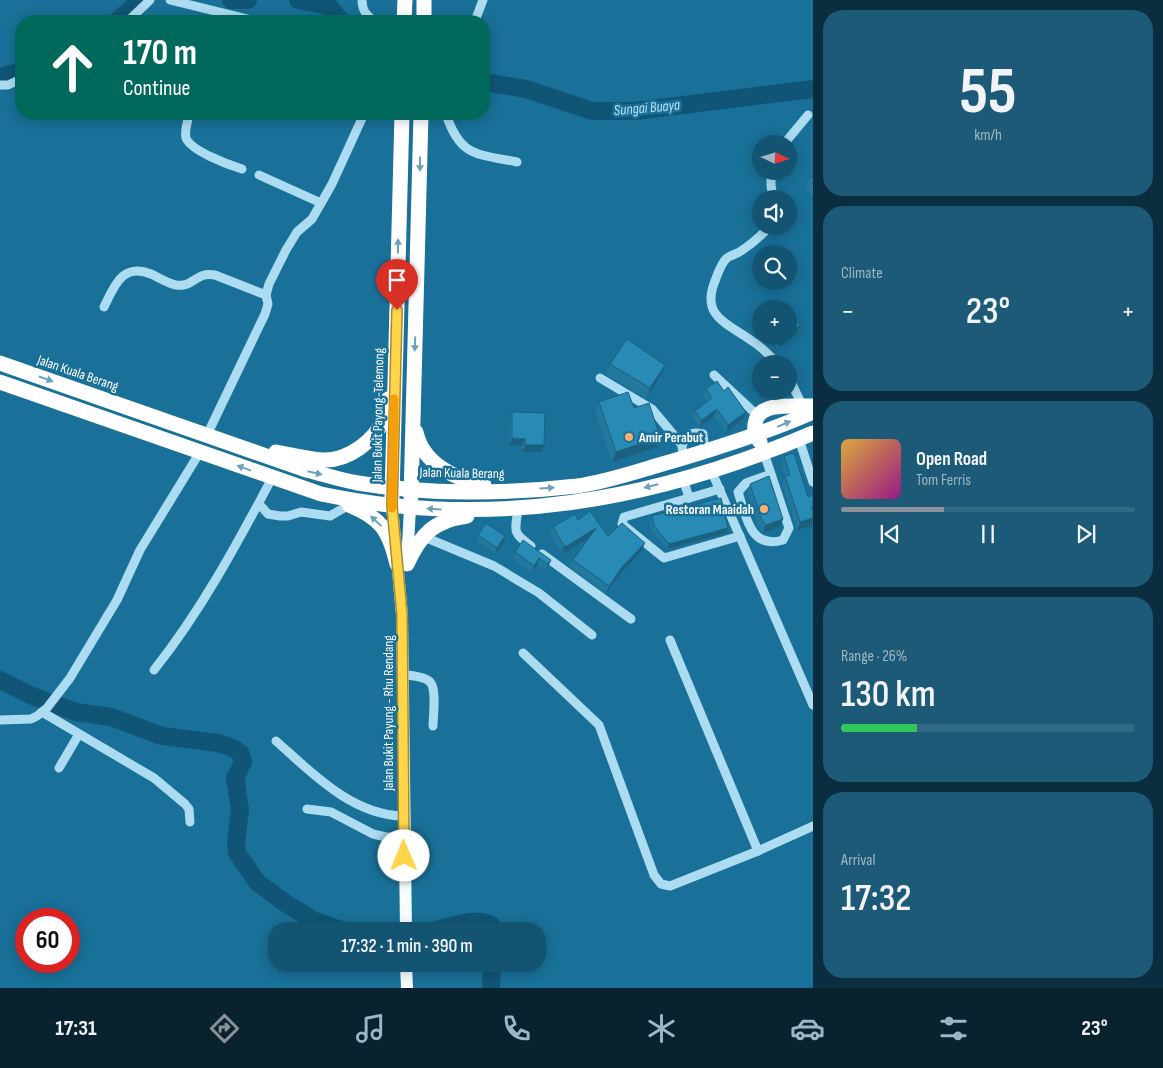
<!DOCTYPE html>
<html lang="en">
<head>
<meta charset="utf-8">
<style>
  :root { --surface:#135472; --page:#1c5a77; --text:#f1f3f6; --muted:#9db7c4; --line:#326a84; --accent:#8c9099 }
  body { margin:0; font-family:"Sofia Sans Condensed",sans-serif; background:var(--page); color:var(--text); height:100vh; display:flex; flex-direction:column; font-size:19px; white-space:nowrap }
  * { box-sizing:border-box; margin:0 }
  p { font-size:16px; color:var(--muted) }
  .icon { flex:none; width:28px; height:28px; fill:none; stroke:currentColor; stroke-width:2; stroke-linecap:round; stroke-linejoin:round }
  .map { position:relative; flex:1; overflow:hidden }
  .sheet { display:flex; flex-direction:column; gap:10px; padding:10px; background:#0a2e3f; width:350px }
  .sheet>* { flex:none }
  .guide { position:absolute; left:15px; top:15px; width:475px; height:105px; border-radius:20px; box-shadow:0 2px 12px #0003; background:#00695c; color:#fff; overflow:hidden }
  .needle { width:32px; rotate:94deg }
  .controls { position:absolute; left:752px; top:135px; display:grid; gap:10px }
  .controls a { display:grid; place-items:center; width:45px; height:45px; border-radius:50%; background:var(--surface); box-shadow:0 2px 12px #0003; font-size:25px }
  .speed { position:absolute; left:15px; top:908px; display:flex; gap:10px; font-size:25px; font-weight:700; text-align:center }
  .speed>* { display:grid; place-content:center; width:65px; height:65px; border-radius:50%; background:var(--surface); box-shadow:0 2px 12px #0003; line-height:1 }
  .speed .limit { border:8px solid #d22; background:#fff; color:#111 }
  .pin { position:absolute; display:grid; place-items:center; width:42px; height:42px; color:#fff; margin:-51px -21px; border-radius:50% 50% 50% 0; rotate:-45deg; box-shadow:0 0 5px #0007 }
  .pin .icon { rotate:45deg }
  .me { position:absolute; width:55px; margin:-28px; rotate:359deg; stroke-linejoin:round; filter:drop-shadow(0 0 4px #0008) }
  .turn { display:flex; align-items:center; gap:18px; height:105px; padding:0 25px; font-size:22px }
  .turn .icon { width:65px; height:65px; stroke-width:2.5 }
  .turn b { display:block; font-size:35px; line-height:42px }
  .big { font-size:38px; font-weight:600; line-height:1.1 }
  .sheet .card { flex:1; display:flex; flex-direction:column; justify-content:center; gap:8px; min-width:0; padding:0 18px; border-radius:20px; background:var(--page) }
  .sheet .dial { align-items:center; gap:0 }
  .dial b { font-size:65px; line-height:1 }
  .song { display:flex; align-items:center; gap:15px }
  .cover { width:60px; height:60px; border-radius:8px; background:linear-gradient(135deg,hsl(40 70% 55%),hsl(310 70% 35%)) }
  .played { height:5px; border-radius:2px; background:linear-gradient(90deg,var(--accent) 35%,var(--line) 35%) }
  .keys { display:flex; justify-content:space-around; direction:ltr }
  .heat { display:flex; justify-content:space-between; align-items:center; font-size:28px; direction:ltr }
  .charge { height:8px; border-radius:4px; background:linear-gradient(90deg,#34c759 26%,var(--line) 0) }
  .trip { position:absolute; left:268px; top:922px; width:278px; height:50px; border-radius:20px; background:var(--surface); box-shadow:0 2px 12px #0003; font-weight:600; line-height:50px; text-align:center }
  .dock { display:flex; height:80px; justify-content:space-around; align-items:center; background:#08222e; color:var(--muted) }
  .dock .icon { width:35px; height:35px }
  .dock .current { color:var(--accent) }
  .dock b { font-size:22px; color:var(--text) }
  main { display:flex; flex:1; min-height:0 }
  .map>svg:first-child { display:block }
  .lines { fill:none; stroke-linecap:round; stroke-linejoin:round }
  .river { stroke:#105575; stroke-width:18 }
  .minor { stroke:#acdcf1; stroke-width:9 }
  .major { stroke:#f6fcff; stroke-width:12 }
  .highway { stroke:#fff; stroke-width:15 }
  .wall { fill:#22789d }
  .shaded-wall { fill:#1b617f }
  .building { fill:#278bb6; stroke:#1b617f }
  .oneway { fill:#6aa2bc }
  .route-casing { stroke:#a68a30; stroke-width:12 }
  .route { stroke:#ffd54a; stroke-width:9 }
  .slow { stroke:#f59e0b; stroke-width:9 }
  .poi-dot { fill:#ffb06c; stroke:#197098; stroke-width:2 }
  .labels { text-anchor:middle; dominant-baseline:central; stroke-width:5; stroke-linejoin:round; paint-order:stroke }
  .street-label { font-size:14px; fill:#fff; stroke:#197098 }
  .poi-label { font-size:14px; font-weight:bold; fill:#fff; stroke:#197098; text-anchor:start }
  .water-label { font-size:15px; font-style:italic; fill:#b9e5f7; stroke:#197098 }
</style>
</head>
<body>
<main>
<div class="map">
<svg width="813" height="988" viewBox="0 0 813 988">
  <rect width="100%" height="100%" fill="#197098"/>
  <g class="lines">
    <g class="river">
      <path d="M231 0H248"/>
      <path d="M298 0 329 6 341 21"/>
      <path d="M117 21 141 0"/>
      <path d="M0 77 18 72 21 70"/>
      <path d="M484 82 526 89 592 111H635L813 89"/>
      <path d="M0 680 35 697 76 712 111 717 162 736 218 743 233 748 241 754 243 762 235 778 240 809 236 843 237 853 257 882 285 903 313 920 343 931"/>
      <path d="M434 931C450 926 476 917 491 925L494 931"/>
      <path d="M491 988 492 964"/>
    </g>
    <g class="minor">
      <path d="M170 0 255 21"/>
      <path d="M362 0C362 10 366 16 375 21"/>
      <path d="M128 21 150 0"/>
      <path d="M475 21 483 0"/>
      <path d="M0 85H8L21 79"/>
      <path d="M189 114C188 121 184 131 186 138 191 151 229 165 242 169"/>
      <path d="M446 114C460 157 477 154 517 162"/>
      <path d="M784 144 808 115"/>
      <path d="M771 171V185L773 199"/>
      <path d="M259 175 321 203"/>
      <path d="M770 226C761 236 752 244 741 251 737 254 731 255 727 258 721 263 718 273 715 281 700 317 729 324 752 341 762 347 770 356 778 364"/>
      <path d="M104 307C114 287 122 262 151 274 158 277 167 283 176 285 194 288 195 271 215 275L266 295"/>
      <path d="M714 375 757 415"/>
      <path d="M600 378 652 409 682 445 683 458"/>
      <path d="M789 378 803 407"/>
      <path d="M207 435 265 314 268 304 266 295 269 284 286 250 297 232 312 219 332 184 364 114"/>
      <path d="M799 439 813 482"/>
      <path d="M682 445C689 434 690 431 703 434L705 452"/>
      <path d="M764 453 789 528 783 540C750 550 746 516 738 492L746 483 771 474"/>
      <path d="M711 470 813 705"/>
      <path d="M683 478 689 498"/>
      <path d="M720 489 624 517 622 524 664 558 740 536"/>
      <path d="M259 504 268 514 280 516H288L301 512 330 516 349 505"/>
      <path d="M518 509C515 532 512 532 531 546"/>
      <path d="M422 536 494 566 539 593 592 635"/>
      <path d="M542 554 631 619"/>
      <path d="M670 640 758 851"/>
      <path d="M523 653 599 725 654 875 661 884 670 886 758 851 813 826"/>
      <path d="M154 670C201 611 237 544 272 478"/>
      <path d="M403 674C410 676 425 676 430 682 437 689 433 716 433 726"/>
      <path d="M42 712 154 778 185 804 189 809 190 822"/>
      <path d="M0 720 31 719 37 716 47 708 70 678 117 600 140 550 200 452"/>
      <path d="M276 741C312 773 352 815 403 816"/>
      <path d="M59 768 79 734"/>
      <path d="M307 809 331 812 373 834 386 837H404"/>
    </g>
    <g class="major">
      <path d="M392 506 402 615 406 931"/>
      <path d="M407 563 410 508"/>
      <path d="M406 964 407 988"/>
    </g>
    <g class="highway">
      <path d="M404 21 405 0"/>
      <path d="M424 21V0"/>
      <path d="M0 363 306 470C323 474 340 480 358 483 427 495 507 494 577 486 605 482 632 473 659 465 711 450 763 434 813 412"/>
      <path d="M0 382 321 494C491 530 654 501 813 433"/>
      <path d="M416 432C423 464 455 479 484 485"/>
      <path d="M760 442C755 435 753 429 756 420 762 401 797 407 813 406"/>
      <path d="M276 452C292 455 307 459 323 460 348 461 375 441 384 418 386 412 387 405 388 399"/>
      <path d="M392 497 402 114"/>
      <path d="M411 497 421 114"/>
      <path d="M349 505C381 518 389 530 397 564"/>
      <path d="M407 564C421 534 433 521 467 516"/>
    </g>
  </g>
  <g class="wall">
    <path d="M813 177V197L806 187 809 179Z"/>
    <path d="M797 333 778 349 767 336H789Z"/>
    <path d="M610 364 665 365 661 375 646 398 606 375Z"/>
    <path d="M706 389 743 419 726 432 714 416 700 427 693 418 695 411 707 402 703 396Z"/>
    <path d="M599 402 634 408 657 447 612 462 595 412Z"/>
    <path d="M512 412 541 452H522V446L509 445 510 419Z"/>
    <path d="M784 456 808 497 813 495V524L812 526 797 530 782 484 785 476 782 464Z"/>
    <path d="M750 484 783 519 780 527 763 533 759 528 747 492Z"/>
    <path d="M652 516 727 533 667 549 652 531 650 521Z"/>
    <path d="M578 520 608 536 642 550 620 574 606 593 570 567 573 560 589 538 565 553H562L550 534 553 527Z"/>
    <path d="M478 535 504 542 495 554 476 540Z"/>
    <path d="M515 552 551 560 548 567 545 571 537 565 531 573 512 559Z"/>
  </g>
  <g class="shaded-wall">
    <path d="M800 325 797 333 778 349 781 341 787 336H789V335Z"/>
    <path d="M665 365 661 375 646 398 650 388Z"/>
    <path d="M717 409 714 416 700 427 702 420Z"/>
    <path d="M746 412 743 419 726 432 728 425Z"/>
    <path d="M660 437 657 447 612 462 616 452Z"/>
    <path d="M512 438 525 439 522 446 509 445Z"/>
    <path d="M525 445H544L541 452H522Z"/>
    <path d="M813 518 812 526 797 530 800 522Z"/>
    <path d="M783 519 780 527 763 533 766 525Z"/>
    <path d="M596 528 594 535 565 553H562L564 546Z"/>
    <path d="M728 528 727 533 667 549 669 544Z"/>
    <path d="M505 536 504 542 495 554 497 548Z"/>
    <path d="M645 543 642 550 620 574 606 593 609 586 622 567Z"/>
    <path d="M539 558 537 565 531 573 534 566Z"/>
    <path d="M551 560 548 567 545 571 548 564Z"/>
  </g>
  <g class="building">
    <path d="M813 177V184L809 179Z"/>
    <path d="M789 312 800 325 789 335Z"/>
    <path d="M777 336H787L781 341Z"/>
    <path d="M627 339 665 365 650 388 610 364Z"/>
    <path d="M717 381 724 391 728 387 746 412 728 425 717 409 702 420 695 411 712 398 706 389Z"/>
    <path d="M628 392 634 408 649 403 660 437 616 452 599 402Z"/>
    <path d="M512 412 545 413 544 445H525V439L512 438Z"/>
    <path d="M794 453 808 497 813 495V506L811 507 813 511V518L800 522 785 476 790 475 784 456Z"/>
    <path d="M769 476 783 519 766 525 762 520 750 484Z"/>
    <path d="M721 498 728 528 669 544 654 526 652 516Z"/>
    <path d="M590 511 608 536 622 523 645 543 622 567 609 586 573 560 596 528 567 546H564L553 527 575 514 578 520Z"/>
    <path d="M486 523 505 536 497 548 478 535Z"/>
    <path d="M523 540 551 560 548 564 539 558 534 566 515 552Z"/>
  </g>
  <defs><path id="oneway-solid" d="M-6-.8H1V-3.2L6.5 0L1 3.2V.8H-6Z" transform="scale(1.25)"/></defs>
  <g class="oneway">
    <use href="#oneway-solid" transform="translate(420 164) rotate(91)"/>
    <use href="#oneway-solid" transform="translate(398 246) rotate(-89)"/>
    <use href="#oneway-solid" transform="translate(415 344) rotate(92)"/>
    <use href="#oneway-solid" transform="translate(46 379) rotate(19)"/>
    <use href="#oneway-solid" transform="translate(784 424) rotate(-23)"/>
    <use href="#oneway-solid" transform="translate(244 468) rotate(-160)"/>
    <use href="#oneway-solid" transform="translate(315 473) rotate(13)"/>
    <use href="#oneway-solid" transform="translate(651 486) rotate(166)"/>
    <use href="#oneway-solid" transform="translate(547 488) rotate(-4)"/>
    <use href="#oneway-solid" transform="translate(434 509) rotate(-177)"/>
    <use href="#oneway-solid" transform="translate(376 521) rotate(-137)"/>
  </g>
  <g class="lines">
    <defs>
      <path id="route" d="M397 310 392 506 402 614 404 856"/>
    </defs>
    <use href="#route" class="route-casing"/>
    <use href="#route" class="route"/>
    <path class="slow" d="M392 508 394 399"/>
  </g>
  <g class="poi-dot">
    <circle cx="629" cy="437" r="5"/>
    <circle cx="764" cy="509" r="5"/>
  </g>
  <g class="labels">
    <g class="street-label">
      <text transform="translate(78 373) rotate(19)">Jalan Kuala Berang</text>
      <text transform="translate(378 415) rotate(-89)">Jalan Bukit Payong-Telemong</text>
      <text transform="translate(462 473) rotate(1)">Jalan Kuala Berang</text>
      <text transform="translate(388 713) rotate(-90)">Jalan Bukit Payung - Rhu Rendang</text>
    </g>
    <g class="poi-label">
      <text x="639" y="437">Amir Perabut</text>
      <text x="754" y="509" text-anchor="end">Restoran Maaidah</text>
    </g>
    <g class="water-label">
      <text transform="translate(647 108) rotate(-5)">Sungai Buaya</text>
    </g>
  </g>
</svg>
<div class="controls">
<a><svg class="needle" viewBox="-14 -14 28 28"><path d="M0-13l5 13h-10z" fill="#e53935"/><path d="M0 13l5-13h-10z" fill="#9db7c4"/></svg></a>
<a><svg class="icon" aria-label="sound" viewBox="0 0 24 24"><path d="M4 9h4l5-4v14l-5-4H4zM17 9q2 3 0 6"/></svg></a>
<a><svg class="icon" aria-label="search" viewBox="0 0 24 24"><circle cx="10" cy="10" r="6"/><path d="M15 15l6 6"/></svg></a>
<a>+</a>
<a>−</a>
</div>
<div class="speed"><div class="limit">60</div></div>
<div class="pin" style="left:397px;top:310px;background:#d93025"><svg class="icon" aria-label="arrive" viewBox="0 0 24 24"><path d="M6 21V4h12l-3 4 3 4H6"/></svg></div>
<svg class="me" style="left:404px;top:856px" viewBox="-20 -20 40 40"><circle r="19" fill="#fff"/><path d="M0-13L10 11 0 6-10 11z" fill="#ffd54a"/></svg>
<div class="trip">17:32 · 1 min · 390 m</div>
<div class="guide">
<div class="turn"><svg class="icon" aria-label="ahead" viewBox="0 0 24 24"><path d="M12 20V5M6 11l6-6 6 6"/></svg><div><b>170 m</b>Continue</div></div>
</div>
</div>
<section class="sheet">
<div class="card dial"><b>55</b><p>km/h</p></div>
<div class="card"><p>Climate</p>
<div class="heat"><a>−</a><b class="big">23°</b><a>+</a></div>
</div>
<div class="card">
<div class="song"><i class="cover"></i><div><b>Open Road</b><p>Tom Ferris</p></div></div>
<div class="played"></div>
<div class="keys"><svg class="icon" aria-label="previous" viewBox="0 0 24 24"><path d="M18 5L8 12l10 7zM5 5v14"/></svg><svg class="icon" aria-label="pause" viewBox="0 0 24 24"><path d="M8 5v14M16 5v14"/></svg><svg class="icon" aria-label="next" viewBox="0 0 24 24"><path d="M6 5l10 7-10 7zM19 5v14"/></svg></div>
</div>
<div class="card"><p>Range · 26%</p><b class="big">130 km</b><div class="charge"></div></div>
<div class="card"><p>Arrival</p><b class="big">17:32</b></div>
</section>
</main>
<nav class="dock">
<b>17:31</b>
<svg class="icon current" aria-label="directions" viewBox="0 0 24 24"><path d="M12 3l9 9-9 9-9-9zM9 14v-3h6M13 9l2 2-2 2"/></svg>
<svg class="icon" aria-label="music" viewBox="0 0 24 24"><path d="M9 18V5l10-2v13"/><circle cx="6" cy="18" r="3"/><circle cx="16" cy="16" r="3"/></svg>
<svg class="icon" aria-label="phone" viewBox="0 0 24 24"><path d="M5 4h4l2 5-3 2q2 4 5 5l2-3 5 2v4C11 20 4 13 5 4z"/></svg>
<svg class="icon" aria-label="climate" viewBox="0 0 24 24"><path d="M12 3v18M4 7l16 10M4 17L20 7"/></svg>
<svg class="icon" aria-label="car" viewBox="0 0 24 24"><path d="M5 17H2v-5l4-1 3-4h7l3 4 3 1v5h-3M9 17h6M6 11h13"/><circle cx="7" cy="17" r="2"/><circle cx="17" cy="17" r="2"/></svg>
<svg class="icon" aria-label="filters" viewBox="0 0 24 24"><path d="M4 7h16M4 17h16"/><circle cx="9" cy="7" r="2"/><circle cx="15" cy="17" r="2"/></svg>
<b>23°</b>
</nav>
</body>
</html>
